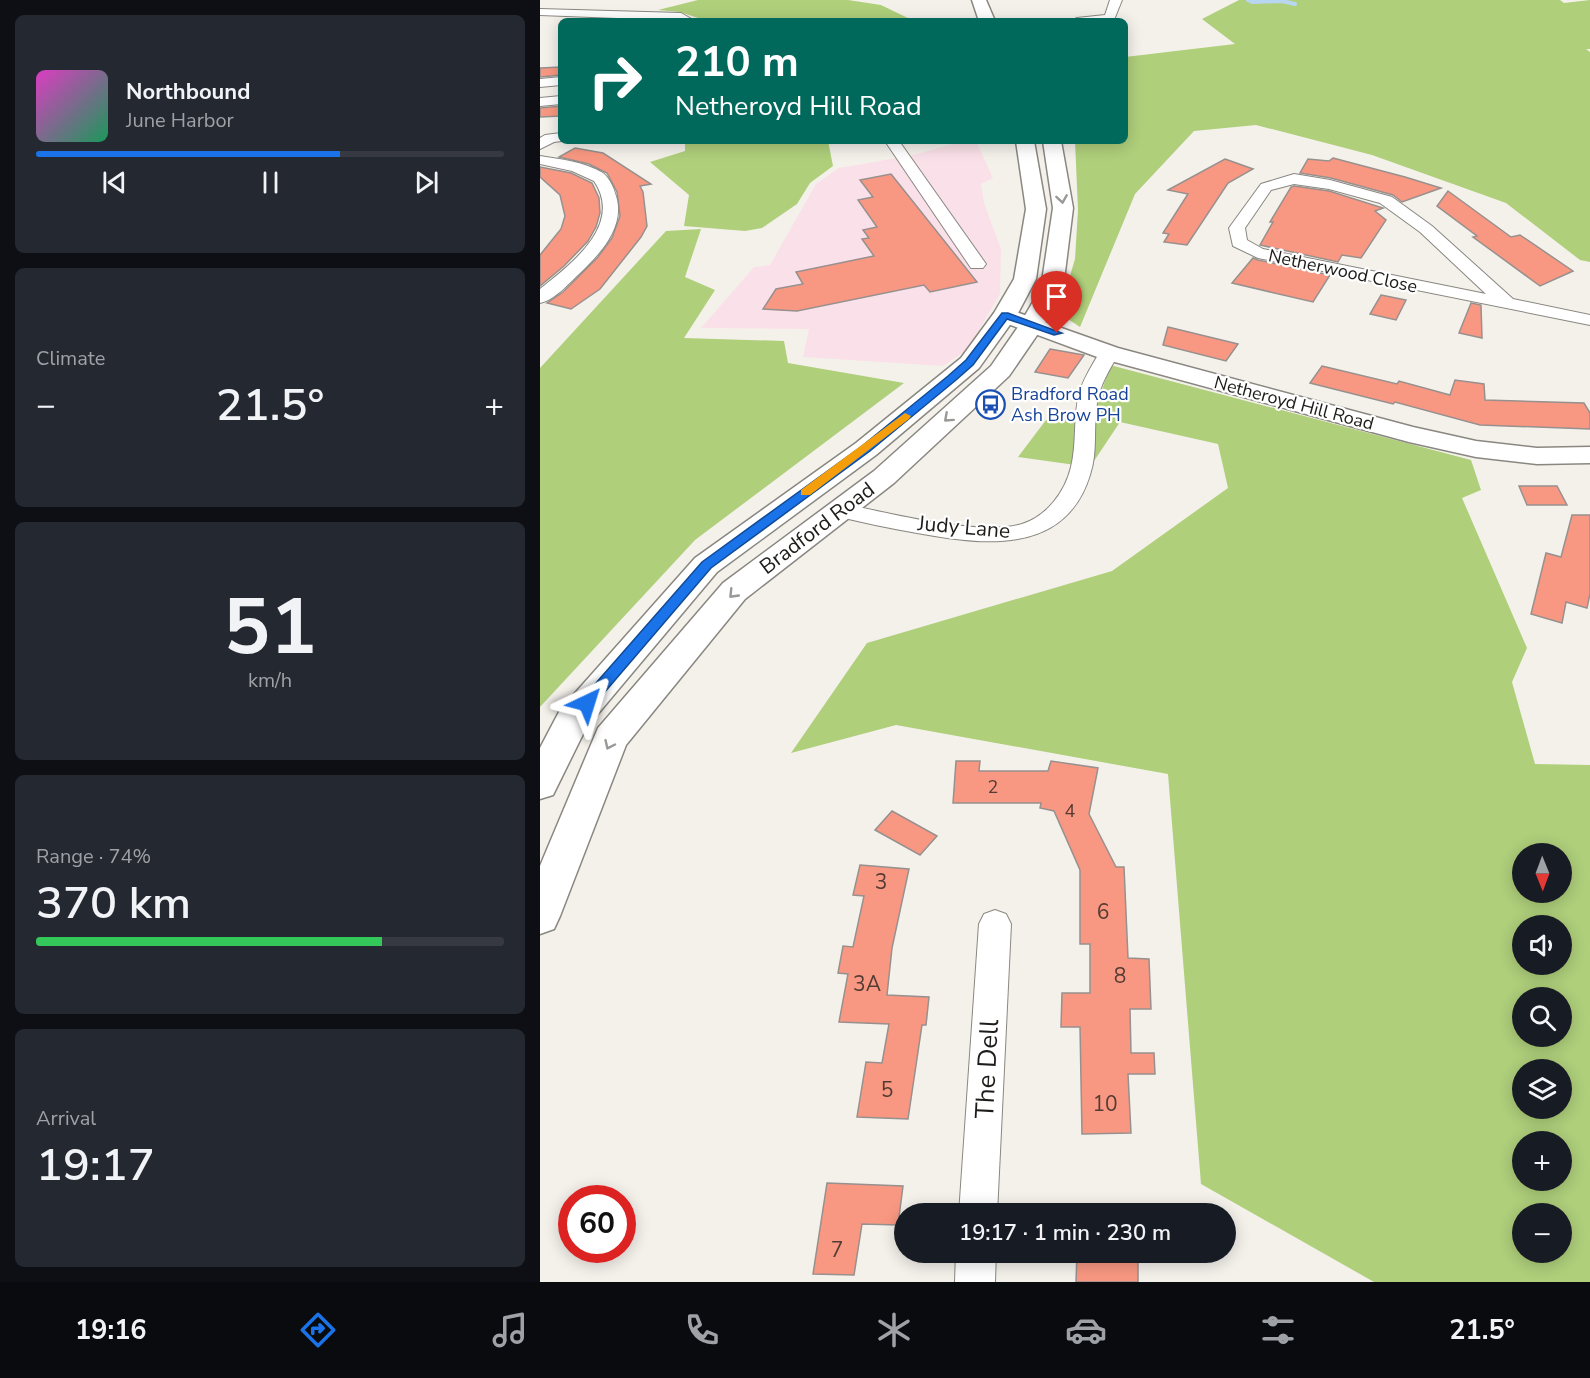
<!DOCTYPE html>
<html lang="en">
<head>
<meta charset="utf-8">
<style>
  :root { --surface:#171b24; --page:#242831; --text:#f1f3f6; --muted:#9ea1a6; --line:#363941; --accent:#1a73e8 }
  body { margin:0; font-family:"Nunito Sans",sans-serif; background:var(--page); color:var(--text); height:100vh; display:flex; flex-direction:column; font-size:22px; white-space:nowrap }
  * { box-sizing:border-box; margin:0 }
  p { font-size:20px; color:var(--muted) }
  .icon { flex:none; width:33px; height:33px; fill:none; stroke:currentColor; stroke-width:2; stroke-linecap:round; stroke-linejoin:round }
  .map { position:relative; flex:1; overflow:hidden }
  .side { display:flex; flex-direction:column; gap:15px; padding:15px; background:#0d0f14; width:540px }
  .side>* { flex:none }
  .banner { position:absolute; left:18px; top:18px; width:570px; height:126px; border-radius:9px; box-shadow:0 3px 15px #0003; background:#00695c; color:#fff; overflow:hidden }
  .needle { width:39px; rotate:179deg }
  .controls { position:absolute; left:972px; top:843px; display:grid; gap:12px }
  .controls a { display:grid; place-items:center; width:60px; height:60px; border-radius:50%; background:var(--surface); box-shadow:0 3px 15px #0003; font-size:30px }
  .speed { position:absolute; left:18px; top:1185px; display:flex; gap:12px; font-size:30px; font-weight:700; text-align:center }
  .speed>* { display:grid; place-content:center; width:78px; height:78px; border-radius:50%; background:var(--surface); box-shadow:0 3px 15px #0003; line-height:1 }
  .speed .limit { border:9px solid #d22; background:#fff; color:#111 }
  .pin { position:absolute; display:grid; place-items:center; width:51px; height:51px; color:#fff; margin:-62px -26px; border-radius:50% 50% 50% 0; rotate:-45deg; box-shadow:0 0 6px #0007 }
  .pin .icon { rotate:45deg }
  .me { position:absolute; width:66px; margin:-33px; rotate:41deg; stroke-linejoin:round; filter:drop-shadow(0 0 4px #0008) }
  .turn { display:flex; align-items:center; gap:21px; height:126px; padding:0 18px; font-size:27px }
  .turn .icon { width:78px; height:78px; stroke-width:2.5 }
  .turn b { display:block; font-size:42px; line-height:51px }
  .big { font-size:45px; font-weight:600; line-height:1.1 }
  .side .card { flex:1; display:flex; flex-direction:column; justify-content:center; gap:9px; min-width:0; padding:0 21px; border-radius:9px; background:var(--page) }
  .side .dial { align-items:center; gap:0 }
  .dial b { font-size:78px; line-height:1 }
  .song { display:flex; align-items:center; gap:18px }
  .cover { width:72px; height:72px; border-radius:9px; background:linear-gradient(135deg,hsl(310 70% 55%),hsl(150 70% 35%)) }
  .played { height:6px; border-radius:3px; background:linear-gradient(90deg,var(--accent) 65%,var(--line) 65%) }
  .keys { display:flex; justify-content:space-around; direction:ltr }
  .heat { display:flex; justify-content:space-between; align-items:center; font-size:33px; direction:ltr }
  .charge { height:9px; border-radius:4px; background:linear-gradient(90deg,#34c759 74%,var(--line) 0) }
  .trip { position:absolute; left:354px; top:1203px; width:342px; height:60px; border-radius:30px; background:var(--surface); box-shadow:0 3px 15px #0003; font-weight:600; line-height:60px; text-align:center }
  .tabs { display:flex; height:96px; justify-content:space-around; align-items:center; background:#090b0e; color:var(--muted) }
  .tabs .icon { width:42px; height:42px }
  .tabs .current { color:var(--accent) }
  .tabs b { font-size:27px; color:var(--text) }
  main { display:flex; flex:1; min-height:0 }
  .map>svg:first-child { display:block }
  .industrial { fill:#fae0e8 }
  .green { fill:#afcf7b; fill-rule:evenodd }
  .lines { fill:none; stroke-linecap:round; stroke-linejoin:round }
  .stream { stroke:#b9d6f1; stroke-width:4 }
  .building { fill:#f99882; stroke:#97908e; stroke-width:1.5 }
  .street-casing { stroke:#8a8781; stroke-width:2 }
  .secondary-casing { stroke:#8a8781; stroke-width:3 }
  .primary-casing { stroke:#8a8781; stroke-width:3 }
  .street { fill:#fff; fill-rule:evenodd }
  .secondary { fill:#fff; fill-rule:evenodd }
  .primary { fill:#fff; fill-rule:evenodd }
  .oneway { stroke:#999998 }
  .route { fill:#1a73e8; stroke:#114b97; stroke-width:1.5 }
  .slow { fill:#f59e0b }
  .labels { text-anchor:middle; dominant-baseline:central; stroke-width:4.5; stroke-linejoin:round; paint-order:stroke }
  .far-street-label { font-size:18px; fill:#1d1c1a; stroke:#fff }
  .far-transit-label { font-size:18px; fill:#164399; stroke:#fff; text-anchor:start }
  .number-label { font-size:18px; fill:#543b34 }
  .street-label { font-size:21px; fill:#1d1c1a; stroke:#fff }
  .near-number-label { font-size:21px; fill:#543b34 }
  .near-street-label { font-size:26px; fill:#1d1c1a; stroke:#fff }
</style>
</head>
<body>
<main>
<section class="side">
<div class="card">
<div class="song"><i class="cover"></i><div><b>Northbound</b><p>June Harbor</p></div></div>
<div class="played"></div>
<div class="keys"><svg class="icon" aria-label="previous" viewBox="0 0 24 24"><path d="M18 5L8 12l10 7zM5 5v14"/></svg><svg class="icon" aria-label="pause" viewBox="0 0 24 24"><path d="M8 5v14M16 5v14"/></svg><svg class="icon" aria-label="next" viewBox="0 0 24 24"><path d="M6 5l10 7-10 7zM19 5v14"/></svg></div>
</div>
<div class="card"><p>Climate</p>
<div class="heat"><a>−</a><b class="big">21.5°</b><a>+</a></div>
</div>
<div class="card dial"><b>51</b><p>km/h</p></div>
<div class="card"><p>Range · 74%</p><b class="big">370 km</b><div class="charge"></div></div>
<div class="card"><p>Arrival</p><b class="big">19:17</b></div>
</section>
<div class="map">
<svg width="1050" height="1282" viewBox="0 0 1050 1282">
  <rect width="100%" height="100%" fill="#f4f1eb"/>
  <path class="industrial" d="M424 141H436L453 178 441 184 444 203 461 249 460 294 428 349 403 366 263 357 269 329 161 328 214 267 230 265 276 184 299 168 369 156Z"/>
  <g class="green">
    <path d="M158 0H308L341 5 374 21H167L140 12 118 10Z"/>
    <path d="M699 0H1020L1024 3 1050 0V49H1046L1050 52V262L1040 260 966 203 832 155 716 125 654 131 595 194 540 327 519 313 535 259 538 210 535 141H585V92L588 91 585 88V57L695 44 662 19Z"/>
    <path d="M145 141H288L293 166 270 183 257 204 222 228 205 231 144 226 149 195 110 162 145 151Z"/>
    <path d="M161 229 145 277 175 290 144 338 244 341 248 363 364 383 155 540 0 707V368L126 231Z"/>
    <path d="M570 365 931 460 941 490 922 498 987 648 972 682 995 764 1050 765V1282H834L661 1184 628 774 356 725 251 753 327 643 572 571 688 488 678 444 580 422 550 467 478 457 506 420 554 415ZM982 854H1022V892H982ZM982 926H1022V964H982ZM982 998H1022V1036H982ZM982 1070H1022V1108H982ZM982 1142H1022V1180H982ZM982 1214H1022V1252H982Z"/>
  </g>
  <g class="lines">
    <path class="stream" d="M708 0 712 2 742 1 755 4"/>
  </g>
  <g class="building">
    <path d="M21 67V75L0 77V68Z"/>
    <path d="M21 106V116L0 117V108Z"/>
    <path d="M35 148 63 153 111 184 100 186 103 192 107 226 101 237 60 289 31 309 7 303 23 292 58 257 72 238 80 216 77 192 67 173 49 164 19 157Z"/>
    <path d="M793 158 865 177 901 188 862 202 853 195 791 178 760 173 768 159 789 161Z"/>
    <path d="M685 159 713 169 688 183 647 245 624 242 629 234 623 233 648 194 628 190Z"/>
    <path d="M0 167 31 173 52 183 59 198 60 213 56 227 48 241 24 266 0 286V255L21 229 25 216 20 195 0 177Z"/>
    <path d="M351 174 437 282 390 292 384 285 257 311 223 309 236 289 263 284 256 272 334 256 322 239 329 238 323 230 337 227 318 200 333 197 320 180Z"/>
    <path d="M754 186 789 191 843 208 835 211 846 220 821 258 802 255 798 262 720 245 733 222H730L751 187Z"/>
    <path d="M908 191 971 237 980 235 1033 271 1000 286 933 237 937 236 897 206Z"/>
    <path d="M713 258 718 260 790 275 773 302 692 283Z"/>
    <path d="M841 295 866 300 856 320 830 314Z"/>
    <path d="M931 303 941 305 942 338 919 333Z"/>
    <path d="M628 327 698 344 686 361 623 345Z"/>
    <path d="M510 349 544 355 528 378 495 372Z"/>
    <path d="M782 366 857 384 859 381 910 395 915 380 944 384 945 400 1044 403 1050 413V429L940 425 855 402 853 404 770 383Z"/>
    <path d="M979 486H1017L1027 505H987Z"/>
    <path d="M1032 515H1050V594L1047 608 1026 602 1022 623 991 614 1006 553 1021 557Z"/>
    <path d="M416 761H440L439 771H508L511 761 558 768 549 814 576 867H584L588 958 609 959 611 1009H590L591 1053H614L615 1074H588L591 1133 542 1134 540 1027H521L522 993H550V944H540V870L514 811 500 808 501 803H413Z"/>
    <path d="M352 811 397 836 380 855 335 830Z"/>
    <path d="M320 865 369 869 352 948 347 995 389 997 386 1025H382L368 1119 317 1117 326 1062 342 1063 349 1024 299 1022 308 974 298 973 303 946 313 947 324 896 313 895Z"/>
    <path d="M287 1183 363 1186 358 1225 322 1224 314 1275 273 1274Z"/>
    <path d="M537 1252H598V1282H536Z"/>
  </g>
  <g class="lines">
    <defs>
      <g id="street">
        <path d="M570 0H582L574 20 531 21 537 18 565 15Z"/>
        <path d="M0 9 141 13 155 21 0 15Z"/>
        <path d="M21 77V85L0 87V79Z"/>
        <path d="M21 96V104L0 106V98Z"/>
        <path d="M21 133 22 141 14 142 0 149V138L5 135Z"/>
        <path d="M345 141H359L446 264 443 268H431Z"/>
        <path d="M0 156C20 159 45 162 63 173 69 178 73 186 75 193 87 224 62 252 40 273 29 283 15 300 0 303V289C31 264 84 225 54 181L32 171 0 164Z"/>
        <path d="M754 174 790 180 852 197 892 226 973 299 1050 315V325L718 258 693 246 689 228 721 184ZM754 184 789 189 840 203 880 232 946 294 723 249 707 240 705 228 731 190Z"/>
        <path d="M569 347 576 349 579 353C570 369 560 384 557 403 553 427 558 452 550 475 525 556 443 545 377 533 348 528 320 522 292 515L289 510 292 505 300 503C344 512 440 537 482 524 507 516 525 492 531 467 537 443 533 418 539 394 543 379 552 366 559 353L562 349Z"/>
        <path d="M455 910 466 914 471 924 457 1214H419L439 924 444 914Z"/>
        <path d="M416 1252H456L455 1282H415Z"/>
      </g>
      <path id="secondary" d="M465 308 578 348 873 427 936 441 997 448 1050 447V463L997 464 936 457 869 442 560 358 457 320 453 315 457 310Z"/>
      <g id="primary">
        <path d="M432 0H446L455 21H439Z"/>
        <path d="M476 141H494L506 209 496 279 477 315 439 368 336 455 177 572 46 728 13 795 0 799V748L20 710 155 558 316 443 421 358 454 313 474 279 486 209Z"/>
        <path d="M503 141H521L533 208 523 288 504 325 469 376 354 483 205 599 86 745 20 916 14 929 0 934V866L58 728 183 583 334 471 451 366 480 324 501 288 513 208Z"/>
      </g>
    </defs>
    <use href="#street" class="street-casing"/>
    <use href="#secondary" class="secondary-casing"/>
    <use href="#primary" class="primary-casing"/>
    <use href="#street" class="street"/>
    <use href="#secondary" class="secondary"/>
    <use href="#primary" class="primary"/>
  </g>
  <defs><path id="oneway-chevron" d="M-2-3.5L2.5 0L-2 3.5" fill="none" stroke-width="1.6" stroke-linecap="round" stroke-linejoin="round" transform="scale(1.5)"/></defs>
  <g class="oneway">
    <use href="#oneway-chevron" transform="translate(522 199) rotate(81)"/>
    <use href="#oneway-chevron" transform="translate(408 418) rotate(138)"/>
    <use href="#oneway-chevron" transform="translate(193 594) rotate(134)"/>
    <use href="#oneway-chevron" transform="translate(69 745) rotate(115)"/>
  </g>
  <path class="route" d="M462 313H468L522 333 514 335 467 319 433 365 416 380 330 451 171 568 52 707H42L40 703 42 699 162 562 322 446 408 376 426 360Z"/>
  <path class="slow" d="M365 413 371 416 369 419 270 495H261V490Z"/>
  <defs>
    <symbol id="bus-ring" viewBox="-11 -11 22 22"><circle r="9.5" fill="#fff" stroke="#1a4fb4" stroke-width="1.5"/><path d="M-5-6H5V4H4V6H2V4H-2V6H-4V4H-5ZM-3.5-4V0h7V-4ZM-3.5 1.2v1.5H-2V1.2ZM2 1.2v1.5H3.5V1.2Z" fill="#1a4fb4"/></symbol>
  </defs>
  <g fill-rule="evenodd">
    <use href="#bus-ring" x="434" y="388" width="33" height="33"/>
  </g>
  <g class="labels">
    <g class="far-street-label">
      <text transform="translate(803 271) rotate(12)">Netherwood Close</text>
      <text transform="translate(754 403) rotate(15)">Netheroyd Hill Road</text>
    </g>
    <g class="far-transit-label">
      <text x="471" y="394">Bradford Road<tspan x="471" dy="21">Ash Brow PH</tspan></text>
    </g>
    <g class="number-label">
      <text x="453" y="787">2</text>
      <text x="530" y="811">4</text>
    </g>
    <g class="street-label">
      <text transform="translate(424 527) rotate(5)">Judy Lane</text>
      <text transform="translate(277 528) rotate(-37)">Bradford Road</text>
    </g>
    <g class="near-number-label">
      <text x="341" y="882">3</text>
      <text x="563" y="912">6</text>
      <text x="580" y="976">8</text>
      <text x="327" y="984">3A</text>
      <text x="347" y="1090">5</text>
      <text x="565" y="1104">10</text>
      <text x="297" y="1250">7</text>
    </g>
    <g class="near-street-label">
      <text transform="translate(447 1069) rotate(-87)">The Dell</text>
    </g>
  </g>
</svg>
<div class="controls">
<a><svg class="needle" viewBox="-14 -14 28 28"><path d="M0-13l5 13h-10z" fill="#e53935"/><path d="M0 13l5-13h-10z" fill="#9ea1a6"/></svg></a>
<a><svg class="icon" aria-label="sound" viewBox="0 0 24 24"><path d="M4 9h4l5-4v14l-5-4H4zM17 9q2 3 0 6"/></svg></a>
<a><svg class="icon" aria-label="search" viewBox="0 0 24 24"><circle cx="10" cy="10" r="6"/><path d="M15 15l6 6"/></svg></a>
<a><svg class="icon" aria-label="layers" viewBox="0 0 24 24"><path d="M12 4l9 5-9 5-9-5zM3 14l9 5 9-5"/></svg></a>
<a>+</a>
<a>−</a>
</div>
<div class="speed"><div class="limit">60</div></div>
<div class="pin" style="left:517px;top:333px;background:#d93025"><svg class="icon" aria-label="arrive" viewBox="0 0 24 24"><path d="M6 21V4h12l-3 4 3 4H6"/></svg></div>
<svg class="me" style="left:47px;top:703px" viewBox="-20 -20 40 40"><path d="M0-17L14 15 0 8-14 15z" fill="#1a73e8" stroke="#fff" stroke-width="4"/></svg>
<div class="trip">19:17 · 1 min · 230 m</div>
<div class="banner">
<div class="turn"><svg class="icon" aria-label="right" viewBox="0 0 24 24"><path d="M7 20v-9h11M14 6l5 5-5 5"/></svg><div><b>210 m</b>Netheroyd Hill Road</div></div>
</div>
</div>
</main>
<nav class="tabs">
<b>19:16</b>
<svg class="icon current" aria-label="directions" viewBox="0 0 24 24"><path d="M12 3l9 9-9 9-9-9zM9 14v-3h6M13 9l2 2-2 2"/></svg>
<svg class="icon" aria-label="music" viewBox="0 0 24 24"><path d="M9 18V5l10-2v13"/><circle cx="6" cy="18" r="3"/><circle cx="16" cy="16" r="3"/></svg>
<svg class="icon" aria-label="phone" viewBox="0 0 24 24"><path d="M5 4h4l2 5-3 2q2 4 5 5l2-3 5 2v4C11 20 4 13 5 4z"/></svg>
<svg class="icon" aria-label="climate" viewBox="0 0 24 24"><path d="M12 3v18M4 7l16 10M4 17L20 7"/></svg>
<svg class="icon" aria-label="car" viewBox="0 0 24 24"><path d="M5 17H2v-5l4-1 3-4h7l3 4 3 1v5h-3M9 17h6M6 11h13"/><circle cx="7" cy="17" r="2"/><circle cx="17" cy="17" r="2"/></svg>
<svg class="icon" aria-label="filters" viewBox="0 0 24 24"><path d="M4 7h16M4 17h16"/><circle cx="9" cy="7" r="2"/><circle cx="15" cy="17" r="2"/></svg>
<b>21.5°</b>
</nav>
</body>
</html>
